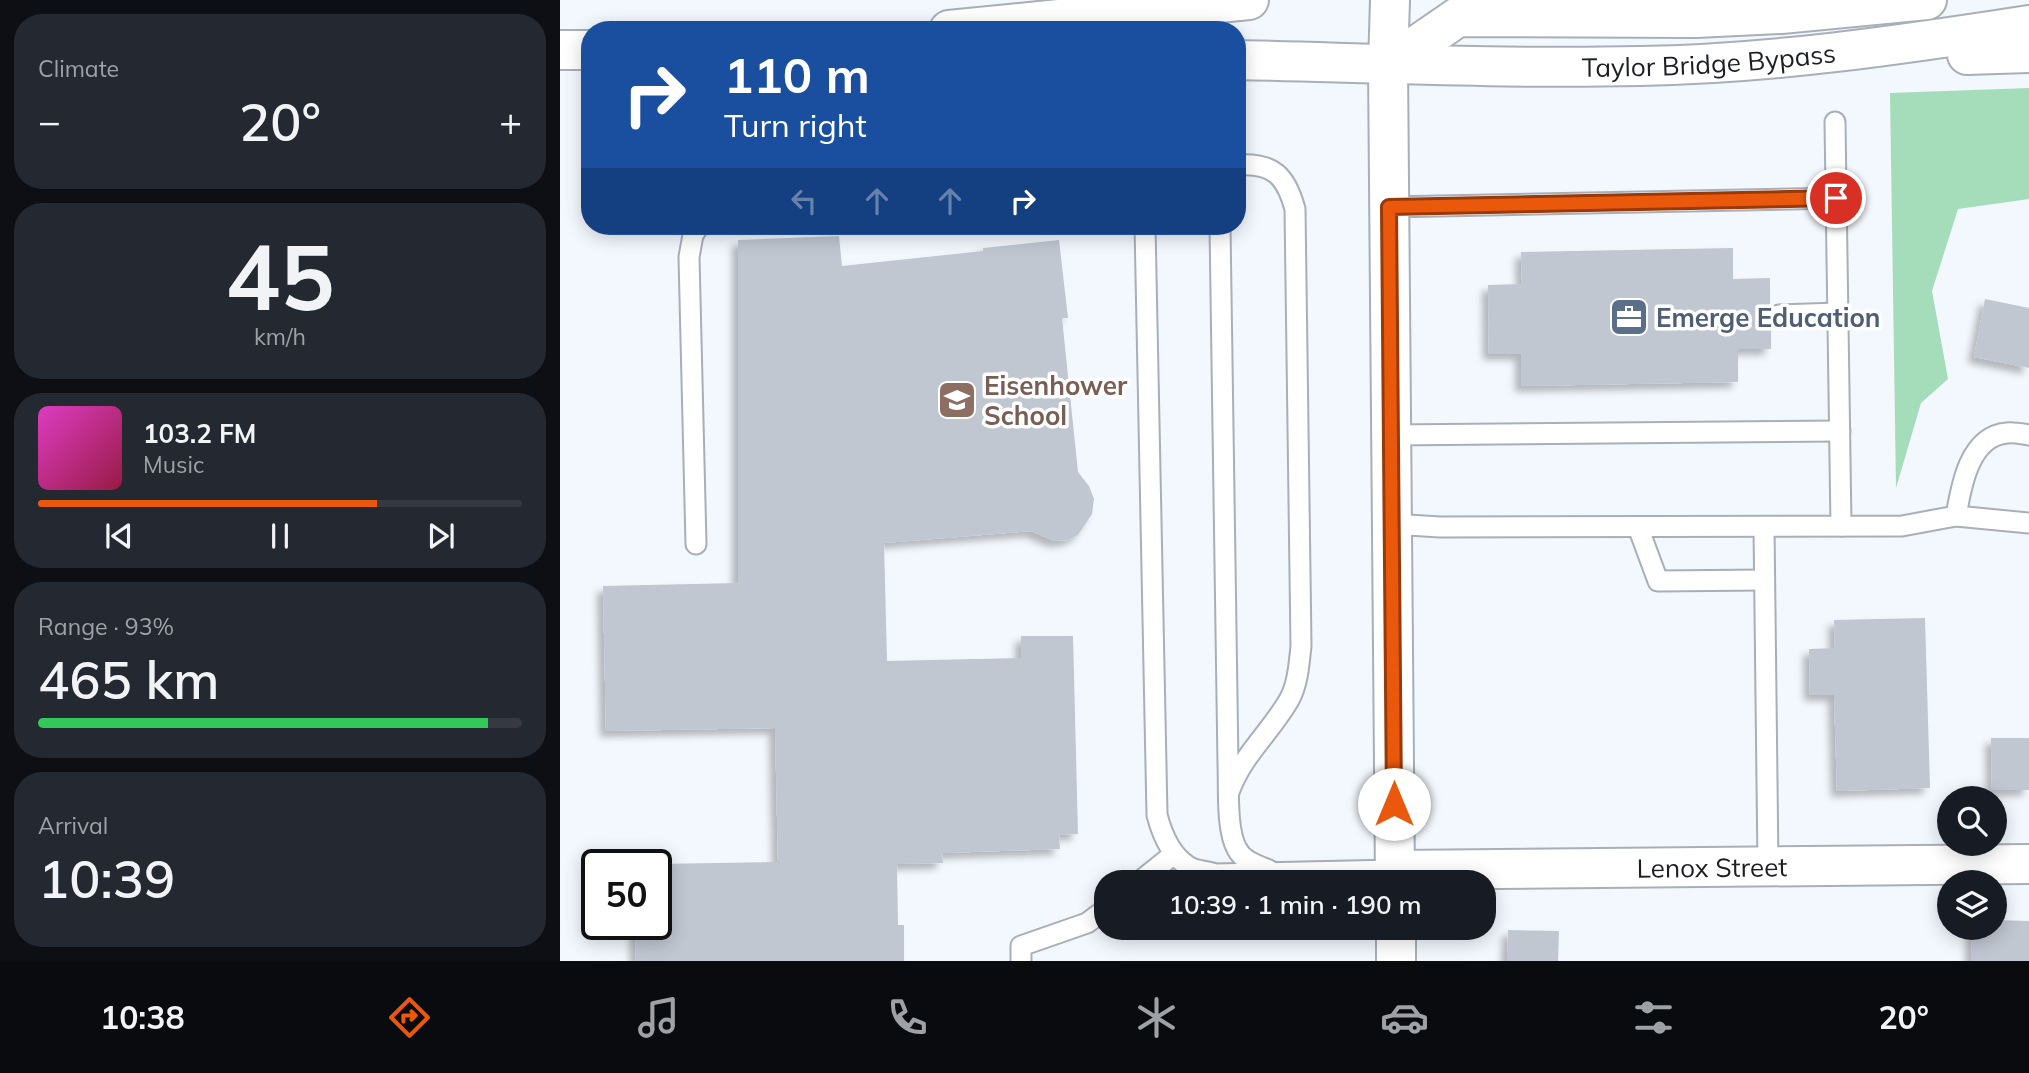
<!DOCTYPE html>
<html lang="en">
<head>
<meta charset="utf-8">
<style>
  :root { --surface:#171b24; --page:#242831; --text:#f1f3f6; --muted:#9ea1a6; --line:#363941; --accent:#ea580c }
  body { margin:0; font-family:Mulish,sans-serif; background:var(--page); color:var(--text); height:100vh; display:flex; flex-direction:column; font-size:26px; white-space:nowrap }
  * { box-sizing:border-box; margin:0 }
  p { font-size:23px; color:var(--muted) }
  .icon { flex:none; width:38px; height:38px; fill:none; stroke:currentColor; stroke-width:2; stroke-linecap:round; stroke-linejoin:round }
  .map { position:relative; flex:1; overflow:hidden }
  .sheet { display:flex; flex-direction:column; gap:14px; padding:14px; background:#0d0f14; width:560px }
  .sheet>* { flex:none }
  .hud { position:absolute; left:21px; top:21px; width:665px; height:214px; border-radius:28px; box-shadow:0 4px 18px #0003; background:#1a4fa0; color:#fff; overflow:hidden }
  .controls { position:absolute; left:1377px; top:786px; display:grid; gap:14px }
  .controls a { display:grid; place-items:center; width:70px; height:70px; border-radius:50%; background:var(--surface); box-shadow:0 4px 18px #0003; font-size:35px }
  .speed { position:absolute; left:21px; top:849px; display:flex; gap:14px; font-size:35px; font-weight:700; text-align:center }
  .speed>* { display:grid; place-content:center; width:91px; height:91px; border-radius:50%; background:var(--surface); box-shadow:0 4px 18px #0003; line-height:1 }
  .speed .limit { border:4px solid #111; border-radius:10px; background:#fff; color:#111 }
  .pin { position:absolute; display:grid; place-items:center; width:60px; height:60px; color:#fff; margin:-30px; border:4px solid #fff; border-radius:50%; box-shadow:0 2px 7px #0007 }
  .me { position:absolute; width:77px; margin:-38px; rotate:0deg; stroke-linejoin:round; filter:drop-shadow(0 0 5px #0008) }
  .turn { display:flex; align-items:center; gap:24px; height:147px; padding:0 28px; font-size:32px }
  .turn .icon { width:91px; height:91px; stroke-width:2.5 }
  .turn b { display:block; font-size:49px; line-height:60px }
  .lanes { display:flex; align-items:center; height:66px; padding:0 28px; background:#0003; justify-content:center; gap:35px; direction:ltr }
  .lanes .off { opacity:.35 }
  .big { font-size:52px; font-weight:600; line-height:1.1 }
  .sheet .tile { flex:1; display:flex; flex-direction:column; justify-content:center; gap:10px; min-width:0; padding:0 24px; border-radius:28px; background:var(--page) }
  .sheet .dial { align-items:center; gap:0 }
  .dial b { font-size:91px; line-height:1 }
  .song { display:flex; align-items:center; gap:21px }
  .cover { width:84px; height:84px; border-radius:10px; background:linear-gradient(135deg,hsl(310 70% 55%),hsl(340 70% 35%)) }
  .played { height:7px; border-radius:4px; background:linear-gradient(90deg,var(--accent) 70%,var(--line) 70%) }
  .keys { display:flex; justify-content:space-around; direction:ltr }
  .heat { display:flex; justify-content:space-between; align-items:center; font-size:38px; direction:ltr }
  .charge { height:10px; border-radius:5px; background:linear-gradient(90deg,#34c759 93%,var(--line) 0) }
  .trip { position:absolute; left:534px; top:870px; width:402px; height:70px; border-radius:28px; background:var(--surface); box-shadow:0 4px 18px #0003; font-weight:600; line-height:70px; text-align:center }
  .tab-bar { display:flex; height:112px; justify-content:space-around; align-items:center; background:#090b0e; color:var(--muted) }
  .tab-bar .icon { width:49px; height:49px }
  .tab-bar .current { color:var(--accent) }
  .tab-bar b { font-size:32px; color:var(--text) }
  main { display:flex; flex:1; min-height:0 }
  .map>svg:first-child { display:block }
  .green { fill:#a5dcba }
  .building { fill:#c0c7d1; filter:url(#shadow) }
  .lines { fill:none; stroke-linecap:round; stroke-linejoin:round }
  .lane-casing { stroke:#a8afb8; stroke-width:23 }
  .street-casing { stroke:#a8afb8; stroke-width:42 }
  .secondary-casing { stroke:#a8afb8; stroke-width:42 }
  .primary-casing { stroke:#a8afb8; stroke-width:42 }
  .lane { stroke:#fff; stroke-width:19 }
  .street { stroke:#fff; stroke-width:38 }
  .secondary { stroke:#fff; stroke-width:38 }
  .primary { stroke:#fff; stroke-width:38 }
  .route-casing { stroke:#983908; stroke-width:18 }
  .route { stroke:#ea580c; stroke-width:12 }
  .labels { text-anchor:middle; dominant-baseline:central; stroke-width:7; stroke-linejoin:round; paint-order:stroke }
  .street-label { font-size:26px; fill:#1c1e22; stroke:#fff }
  .service-label { font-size:26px; font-weight:bold; fill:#4e5e75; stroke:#fff; text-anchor:start }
  .education-label { font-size:26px; font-weight:bold; fill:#785e54; stroke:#fff; text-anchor:start }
</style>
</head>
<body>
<main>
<section class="sheet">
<div class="tile"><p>Climate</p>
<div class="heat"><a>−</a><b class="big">20°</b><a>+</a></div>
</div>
<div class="tile dial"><b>45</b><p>km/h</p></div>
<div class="tile">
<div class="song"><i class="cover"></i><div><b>103.2 FM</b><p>Music</p></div></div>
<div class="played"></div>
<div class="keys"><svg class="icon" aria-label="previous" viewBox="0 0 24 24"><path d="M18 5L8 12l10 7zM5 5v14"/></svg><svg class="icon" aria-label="pause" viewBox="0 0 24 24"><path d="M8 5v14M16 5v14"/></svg><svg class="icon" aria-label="next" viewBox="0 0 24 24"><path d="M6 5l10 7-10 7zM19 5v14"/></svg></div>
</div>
<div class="tile"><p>Range · 93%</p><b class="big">465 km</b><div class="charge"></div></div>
<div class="tile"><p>Arrival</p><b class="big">10:39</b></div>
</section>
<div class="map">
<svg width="1469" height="961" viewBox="0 0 1469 961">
  <defs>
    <filter id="shadow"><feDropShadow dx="-6" dy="6" stdDeviation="3.5" flood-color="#0004"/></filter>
  </defs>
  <rect width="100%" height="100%" fill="#f3f8fe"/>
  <path class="green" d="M1469 88V199L1398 209 1372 291 1388 379 1361 403 1336 488 1330 93Z"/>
  <g class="building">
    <path d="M279 236 282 266 423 251V248L499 240 508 318H502L518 472 529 486 534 499 532 514 518 535 508 540 494 541 471 531 324 543 327 661 461 658V636H513L518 834 499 835 500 849 382 853 383 863 337 864 338 925H344V961H76L75 924H96V864L218 862 215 728 46 731 43 586 178 583V240Z"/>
    <path d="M1173 248V279L1210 278V307L1207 315 1211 323V349H1178V382L961 386V354H929L928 285 962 284 961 252Z"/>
    <path d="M1425 299 1469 308V368L1414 357Z"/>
    <path d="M1365 618 1370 788 1277 791 1274 695H1250L1249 649 1275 648 1274 620Z"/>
    <path d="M1431 738H1469V790H1432Z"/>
    <path d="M1435 920 1469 921V961H1411L1412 928H1435Z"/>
    <path d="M948 930 999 931 998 961H947Z"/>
  </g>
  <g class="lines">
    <defs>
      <g id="lane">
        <path d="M1275 122 1281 526"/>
        <path d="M829 207 1276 198"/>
        <path d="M585 226 597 815C602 834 610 855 628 866 635 871 647 871 655 874L835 870"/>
        <path d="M660 226 668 765C669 787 666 830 677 849 683 861 697 865 709 870"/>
        <path d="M1219 315 1278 313"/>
        <path d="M832 435 1280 431"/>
        <path d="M1396 516C1401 487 1409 436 1447 433 1454 432 1462 434 1469 435"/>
        <path d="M832 524 880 527 1342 526 1396 516 1469 523"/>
        <path d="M1078 527 1098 581 1204 580"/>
        <path d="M1204 527 1208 866"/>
        <path d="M136 544 129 257 133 235 139 226"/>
        <path d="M669 792C683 754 710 733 729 700 738 684 739 664 741 646L735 209C726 176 713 162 677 165"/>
        <path d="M579 882 614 854"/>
        <path d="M461 961V946L527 923 546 909"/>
      </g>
      <g id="street">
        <path id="s1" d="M835 870 1469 864"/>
      </g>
      <g id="secondary">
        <path d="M828 65 835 882"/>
        <path d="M836 928V961"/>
      </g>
      <g id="primary">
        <path d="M389 30 689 0"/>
        <path d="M0 50H30"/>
        <path d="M1407 55 1469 53"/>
        <path id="s2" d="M677 60C811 63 945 69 1080 66 1210 64 1340 45 1469 25"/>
        <path d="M828 65 898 17 1136 18 1221 14 1367 0"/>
        <path d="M828 65 830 0"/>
      </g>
    </defs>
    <use href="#lane" class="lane-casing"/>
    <use href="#street" class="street-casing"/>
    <use href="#secondary" class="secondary-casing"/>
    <use href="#primary" class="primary-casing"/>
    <use href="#lane" class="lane"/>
    <use href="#street" class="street"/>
    <use href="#secondary" class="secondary"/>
    <use href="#primary" class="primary"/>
  </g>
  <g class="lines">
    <defs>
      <path id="route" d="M834 804 829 207 1276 198"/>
    </defs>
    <use href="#route" class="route-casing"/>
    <use href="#route" class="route"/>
  </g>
  <defs>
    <symbol id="office-square" viewBox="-11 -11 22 22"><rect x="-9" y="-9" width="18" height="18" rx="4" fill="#5c6f8a" stroke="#fff"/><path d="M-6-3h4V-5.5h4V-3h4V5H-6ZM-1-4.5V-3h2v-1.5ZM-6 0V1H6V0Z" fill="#fff"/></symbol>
    <symbol id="school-square" viewBox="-11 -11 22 22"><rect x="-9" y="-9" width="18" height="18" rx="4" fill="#8d6e63" stroke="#fff"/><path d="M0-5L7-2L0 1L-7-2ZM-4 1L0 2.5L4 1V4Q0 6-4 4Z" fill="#fff"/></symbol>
  </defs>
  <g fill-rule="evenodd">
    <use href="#office-square" x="1047" y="295" width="44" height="44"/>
    <use href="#school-square" x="375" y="378" width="44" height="44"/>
  </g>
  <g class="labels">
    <g class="street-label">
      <text stroke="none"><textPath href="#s2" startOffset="472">Taylor Bridge Bypass</textPath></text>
      <text stroke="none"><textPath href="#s1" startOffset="317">Lenox Street</textPath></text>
    </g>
    <g class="service-label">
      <text x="1096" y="317">Emerge Education</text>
    </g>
    <g class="education-label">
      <text x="424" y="385">Eisenhower<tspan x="424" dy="30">School</tspan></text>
    </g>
  </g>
</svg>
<div class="controls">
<a><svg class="icon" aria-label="search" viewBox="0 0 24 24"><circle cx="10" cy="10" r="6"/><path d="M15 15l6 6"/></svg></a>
<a><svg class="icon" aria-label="layers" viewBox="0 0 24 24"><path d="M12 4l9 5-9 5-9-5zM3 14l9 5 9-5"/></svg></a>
</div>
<div class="speed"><div class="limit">50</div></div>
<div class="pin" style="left:1276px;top:198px;background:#d93025"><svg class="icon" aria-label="arrive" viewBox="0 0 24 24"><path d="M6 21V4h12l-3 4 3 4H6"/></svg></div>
<svg class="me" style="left:834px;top:804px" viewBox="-20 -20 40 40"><circle r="19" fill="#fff"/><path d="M0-13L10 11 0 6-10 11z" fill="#ea580c"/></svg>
<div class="trip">10:39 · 1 min · 190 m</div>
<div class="hud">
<div class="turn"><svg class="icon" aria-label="right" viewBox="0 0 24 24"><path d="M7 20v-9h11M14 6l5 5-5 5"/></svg><div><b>110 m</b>Turn right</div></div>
<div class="lanes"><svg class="icon off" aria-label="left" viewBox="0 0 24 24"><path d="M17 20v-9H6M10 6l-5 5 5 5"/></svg><svg class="icon off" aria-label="ahead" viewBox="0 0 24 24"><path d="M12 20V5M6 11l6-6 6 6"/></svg><svg class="icon off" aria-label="ahead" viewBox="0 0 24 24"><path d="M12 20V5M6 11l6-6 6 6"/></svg><svg class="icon" aria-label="right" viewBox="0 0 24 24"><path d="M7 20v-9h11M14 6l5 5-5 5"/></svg></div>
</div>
</div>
</main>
<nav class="tab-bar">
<b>10:38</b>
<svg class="icon current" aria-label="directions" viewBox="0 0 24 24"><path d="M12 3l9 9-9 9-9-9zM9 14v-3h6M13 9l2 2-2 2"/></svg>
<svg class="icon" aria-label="music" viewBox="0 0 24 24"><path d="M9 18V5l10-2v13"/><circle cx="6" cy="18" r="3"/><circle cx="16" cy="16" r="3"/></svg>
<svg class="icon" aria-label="phone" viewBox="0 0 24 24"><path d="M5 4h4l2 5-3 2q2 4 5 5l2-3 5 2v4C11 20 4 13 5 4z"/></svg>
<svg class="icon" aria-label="climate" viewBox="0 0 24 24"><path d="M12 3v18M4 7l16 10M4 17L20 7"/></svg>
<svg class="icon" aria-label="car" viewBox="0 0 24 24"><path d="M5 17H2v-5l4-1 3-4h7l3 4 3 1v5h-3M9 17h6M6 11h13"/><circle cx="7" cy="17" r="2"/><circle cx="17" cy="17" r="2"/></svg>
<svg class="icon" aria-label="filters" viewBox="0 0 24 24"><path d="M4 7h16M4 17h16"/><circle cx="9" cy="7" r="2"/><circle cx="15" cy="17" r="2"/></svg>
<b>20°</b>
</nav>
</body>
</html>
